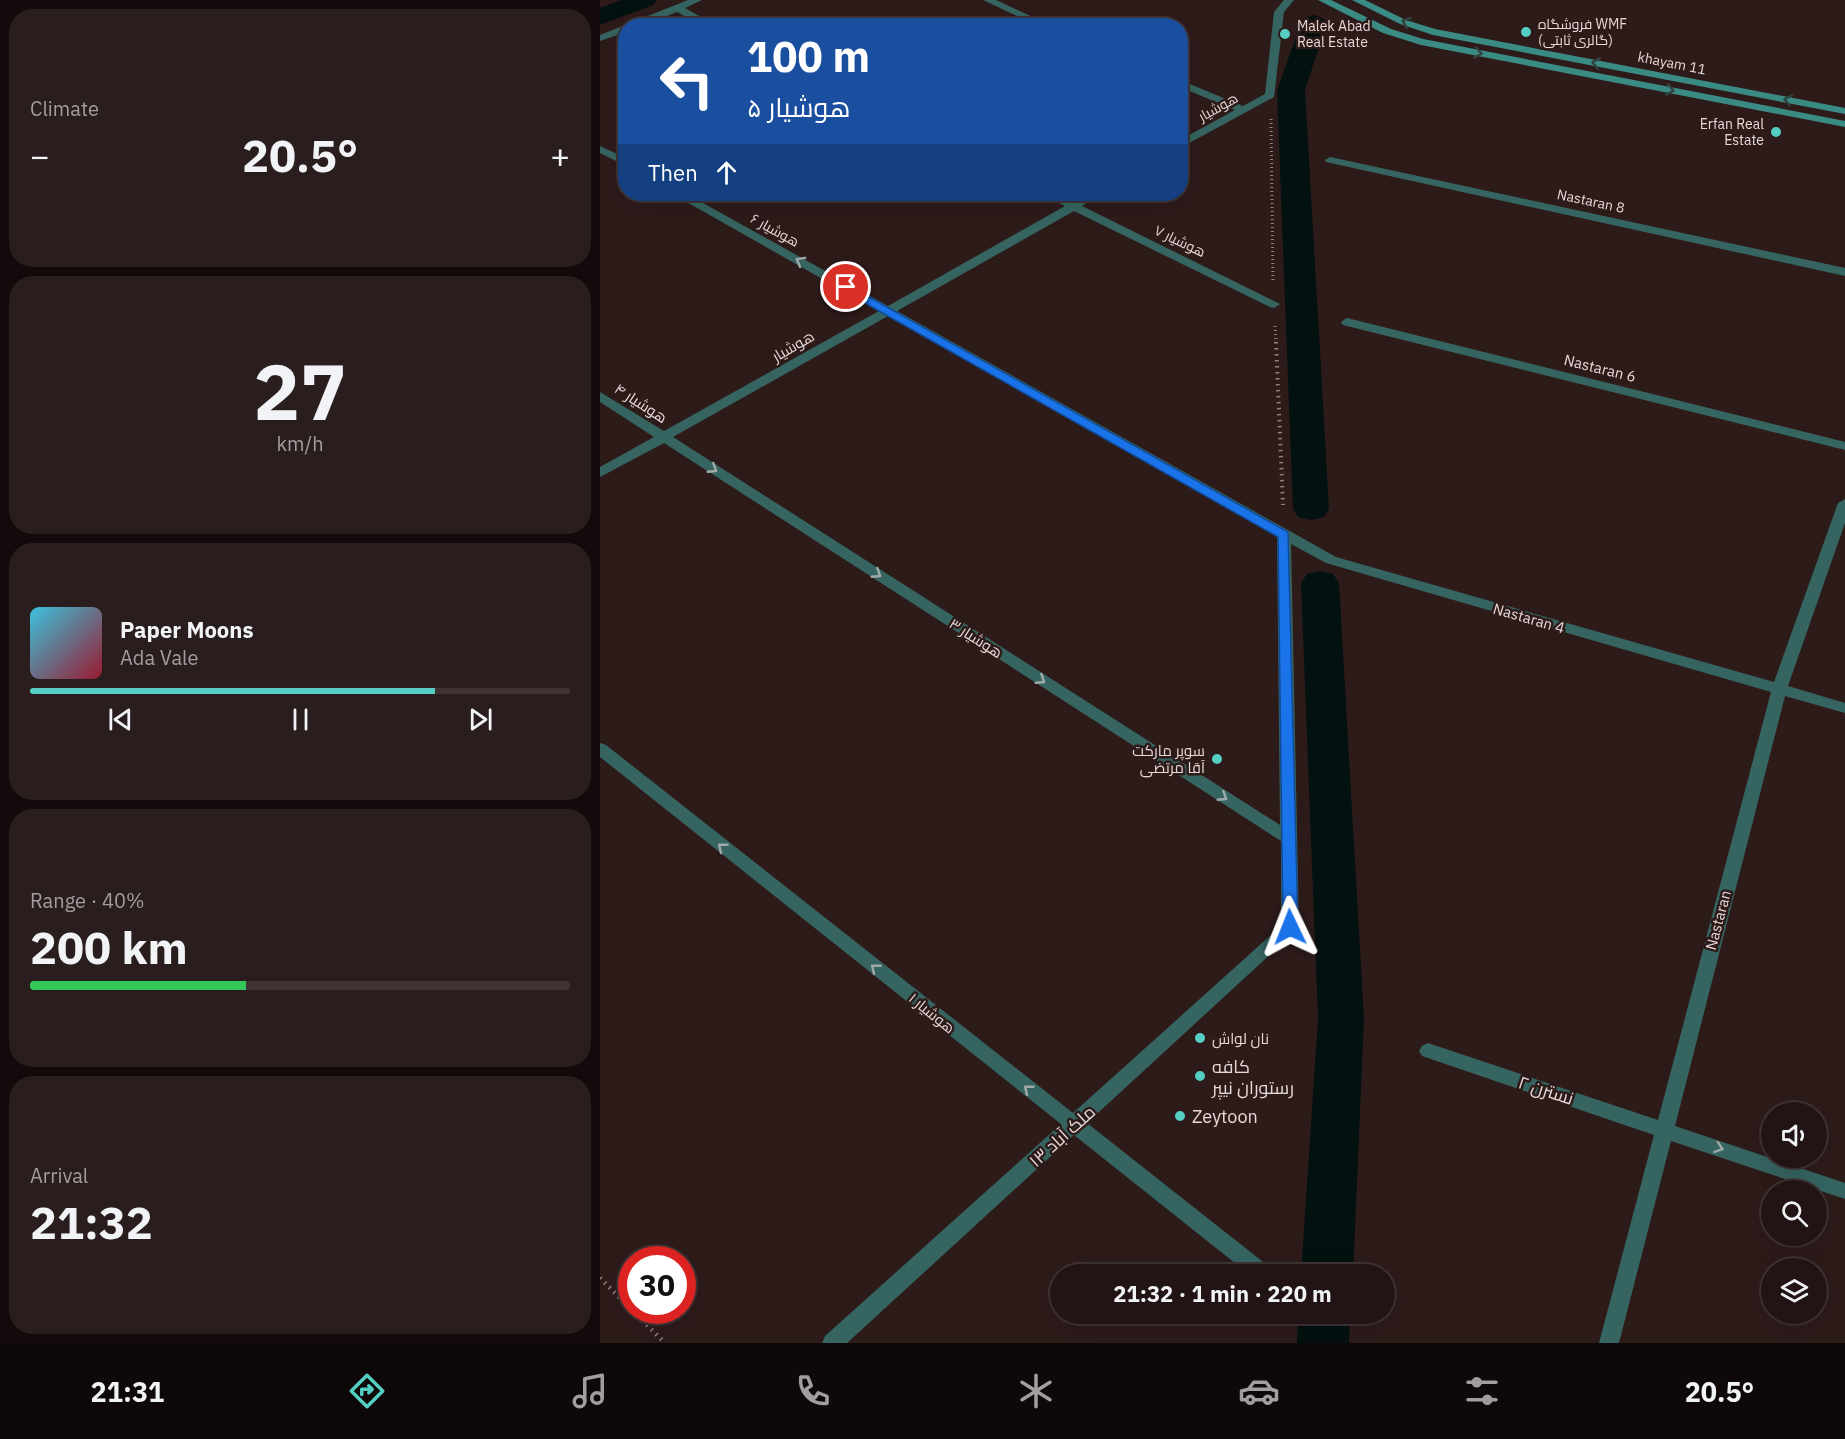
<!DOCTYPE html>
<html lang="en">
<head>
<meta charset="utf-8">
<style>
  :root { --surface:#221414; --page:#2a1d1d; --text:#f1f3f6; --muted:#a29ea0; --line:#3f3334; --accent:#55cec4 }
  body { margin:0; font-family:"IBM Plex Sans",Cairo,sans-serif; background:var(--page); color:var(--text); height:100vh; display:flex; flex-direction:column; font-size:22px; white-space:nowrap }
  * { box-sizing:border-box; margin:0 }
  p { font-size:20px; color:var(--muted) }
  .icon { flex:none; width:33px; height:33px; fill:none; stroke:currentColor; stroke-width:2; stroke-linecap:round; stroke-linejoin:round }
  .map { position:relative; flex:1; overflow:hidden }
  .sheet { display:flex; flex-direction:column; gap:9px; padding:9px; background:#130b0b; width:600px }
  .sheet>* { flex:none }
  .top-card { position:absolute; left:18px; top:18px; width:570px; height:183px; border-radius:24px; box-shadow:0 6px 24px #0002,0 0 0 2px var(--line); background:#1a4fa0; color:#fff; overflow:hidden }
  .tools { position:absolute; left:1161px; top:1102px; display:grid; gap:12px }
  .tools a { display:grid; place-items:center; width:66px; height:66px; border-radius:50%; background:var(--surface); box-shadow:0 6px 24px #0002,0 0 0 2px var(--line); font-size:30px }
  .speed { position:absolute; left:18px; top:1246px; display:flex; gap:12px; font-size:30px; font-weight:700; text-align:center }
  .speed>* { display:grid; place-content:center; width:78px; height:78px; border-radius:50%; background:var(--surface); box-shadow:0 6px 24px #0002,0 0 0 2px var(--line); line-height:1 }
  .speed .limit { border:9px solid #d22; background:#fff; color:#111 }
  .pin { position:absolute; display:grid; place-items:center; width:51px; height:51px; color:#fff; margin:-26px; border:3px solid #fff; border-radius:50%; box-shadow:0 2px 6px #0007 }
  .me { position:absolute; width:66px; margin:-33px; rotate:358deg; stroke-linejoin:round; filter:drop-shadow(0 0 4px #0008) }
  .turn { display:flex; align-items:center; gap:21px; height:126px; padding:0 30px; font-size:27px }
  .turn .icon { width:78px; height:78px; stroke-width:2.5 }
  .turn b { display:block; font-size:42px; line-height:51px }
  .then { display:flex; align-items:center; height:57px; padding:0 30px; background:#0003; gap:12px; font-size:22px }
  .big { font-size:45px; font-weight:700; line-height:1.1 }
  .sheet .tile { flex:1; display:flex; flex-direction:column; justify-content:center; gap:9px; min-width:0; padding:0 21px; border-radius:24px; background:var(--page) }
  .sheet .dial { align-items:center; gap:0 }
  .dial b { font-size:78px; line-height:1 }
  .song { display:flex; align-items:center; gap:18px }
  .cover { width:72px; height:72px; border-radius:9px; background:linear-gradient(135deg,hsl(190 70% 55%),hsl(350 70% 35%)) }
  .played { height:6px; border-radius:3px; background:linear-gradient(90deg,var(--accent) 75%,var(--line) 75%) }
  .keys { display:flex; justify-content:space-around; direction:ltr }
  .heat { display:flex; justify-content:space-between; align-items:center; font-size:33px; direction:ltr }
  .charge { height:9px; border-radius:4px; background:linear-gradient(90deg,#34c759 40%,var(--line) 0) }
  .trip { position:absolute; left:450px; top:1264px; width:345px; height:60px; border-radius:30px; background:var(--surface); box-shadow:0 6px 24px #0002,0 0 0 2px var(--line); font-weight:700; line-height:60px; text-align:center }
  .dock { display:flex; height:96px; justify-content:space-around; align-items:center; background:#0e0808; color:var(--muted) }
  .dock .icon { width:42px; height:42px }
  .dock .on { color:var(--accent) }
  .dock b { font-size:27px; color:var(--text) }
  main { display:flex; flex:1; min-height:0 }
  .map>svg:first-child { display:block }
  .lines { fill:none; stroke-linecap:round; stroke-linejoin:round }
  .canal { fill:#031110; fill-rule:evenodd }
  .path-far2 { stroke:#918180; stroke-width:3; stroke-dasharray:1 3; stroke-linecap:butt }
  .path-far1 { stroke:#918180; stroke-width:4; stroke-dasharray:1.5 4.5; stroke-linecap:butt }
  .path { stroke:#918180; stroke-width:4.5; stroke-dasharray:1.5 5; stroke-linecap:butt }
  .street { fill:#366561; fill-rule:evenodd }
  .secondary { fill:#3b8b85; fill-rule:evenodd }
  .oneway { stroke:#32423f }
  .oneway2 { stroke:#a0aaa8 }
  .route { fill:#1a73e8; stroke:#114b97; stroke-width:1.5 }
  .poi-dot { fill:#55cec4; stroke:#2d1b1a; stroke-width:2 }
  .labels { text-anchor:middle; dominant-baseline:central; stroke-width:5; stroke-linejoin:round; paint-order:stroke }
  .far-poi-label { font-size:14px; fill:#e6d8d7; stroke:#2d1b1a; text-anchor:start }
  .far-street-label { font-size:14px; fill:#e6d8d7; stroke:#2d1b1a }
  .street-label { font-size:15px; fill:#e6d8d7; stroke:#2d1b1a }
  .poi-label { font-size:15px; fill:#e6d8d7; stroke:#2d1b1a; text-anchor:end }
  .near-poi-label { font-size:18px; fill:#e6d8d7; stroke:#2d1b1a; text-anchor:start }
  .near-street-label { font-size:18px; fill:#e6d8d7; stroke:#2d1b1a }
</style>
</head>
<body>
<main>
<section class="sheet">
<div class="tile"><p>Climate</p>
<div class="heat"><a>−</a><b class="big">20.5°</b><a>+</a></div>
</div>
<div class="tile dial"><b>27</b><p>km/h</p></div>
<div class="tile">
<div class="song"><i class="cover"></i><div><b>Paper Moons</b><p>Ada Vale</p></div></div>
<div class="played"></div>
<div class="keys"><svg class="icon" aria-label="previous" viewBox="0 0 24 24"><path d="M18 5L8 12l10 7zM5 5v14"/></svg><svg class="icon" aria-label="pause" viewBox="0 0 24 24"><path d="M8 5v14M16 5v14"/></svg><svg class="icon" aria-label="next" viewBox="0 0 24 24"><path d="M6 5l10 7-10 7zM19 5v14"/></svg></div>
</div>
<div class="tile"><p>Range · 40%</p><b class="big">200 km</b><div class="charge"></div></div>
<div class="tile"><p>Arrival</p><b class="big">21:32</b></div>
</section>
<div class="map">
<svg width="1245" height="1343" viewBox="0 0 1245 1343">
  <rect width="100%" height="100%" fill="#2d1b1a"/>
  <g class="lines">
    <g class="canal">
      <path d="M21 0H57L53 5 0 25V8Z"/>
      <path d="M714 15 723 18 727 23 705 90 729 509 724 517 711 520 698 517 693 509 677 90 701 23 705 18Z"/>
      <path d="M720 571 733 574 739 583 764 1019 753 1275H701L718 1019 701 583 707 574Z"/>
      <path d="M698 1314H750L749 1343H697Z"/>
    </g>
    <g class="path-far2">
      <path d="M671 119 673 280"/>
      <path d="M675 326 676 344"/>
    </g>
    <path class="path-far1" d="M676 342 683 505"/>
    <g class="path">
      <path d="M0 1278 32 1310"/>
      <path d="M33 1311 65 1343"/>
    </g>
    <g class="street">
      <path d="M88 0H102L85 8 117 26H103L77 12 42 26H26V32L0 41V35Z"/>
      <path d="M383 0H396L452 26H438Z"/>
      <path d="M684 0H694L684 12 674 97 580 148V140L635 110 580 87V80L643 106 665 94 674 12Z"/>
      <path d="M0 146 26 158V166L0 153Z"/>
      <path d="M730 157 1245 268V276L726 162 725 160Z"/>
      <path d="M75 194H87L288 306 465 206 445 196 444 194H457L473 202 488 194H500L482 206 680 304 674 308 670 307 474 211 297 311 736 557 1174 682 1238 503 1245 499V523L1188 686 1245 703V713L1185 696 1075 1126 1245 1183V1199L1071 1141 1019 1343H999L1054 1135 822 1056 819 1051 822 1046 828 1043 1058 1120 1171 692 726 563 691 544 699 928 487 1123 672 1269 675 1275H650L474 1135 247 1343H222L225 1336 461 1124 0 757V743L6 745 473 1113 681 926V841L64 443 0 477V467L54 437 0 402V392L64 431 279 311 76 196ZM288 316 677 536 680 825 73 437Z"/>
      <path d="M747 318 1245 442V450L743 325 741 322Z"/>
    </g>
    <g class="secondary">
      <path d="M718 0H731L791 29 823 39 1245 121V127L821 45 783 33Z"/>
      <path d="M752 0H765L806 20 835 29 1245 108V114L833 35 800 24Z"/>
    </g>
  </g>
  <defs><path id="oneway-chevron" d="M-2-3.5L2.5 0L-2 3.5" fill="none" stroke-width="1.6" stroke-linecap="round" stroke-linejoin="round" transform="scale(1.5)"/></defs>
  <g class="oneway">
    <use href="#oneway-chevron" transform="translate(806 22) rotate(-159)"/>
    <use href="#oneway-chevron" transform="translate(878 53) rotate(11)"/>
    <use href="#oneway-chevron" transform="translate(996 63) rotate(-169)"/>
    <use href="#oneway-chevron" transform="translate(1070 90) rotate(11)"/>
    <use href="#oneway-chevron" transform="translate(1188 100) rotate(-169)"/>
  </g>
  <g class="oneway2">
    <use href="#oneway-chevron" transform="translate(200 261) rotate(-151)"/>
    <use href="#oneway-chevron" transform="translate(113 469) rotate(33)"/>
    <use href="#oneway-chevron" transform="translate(277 574) rotate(33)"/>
    <use href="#oneway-chevron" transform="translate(441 680) rotate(33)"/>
    <use href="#oneway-chevron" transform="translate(623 797) rotate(33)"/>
    <use href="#oneway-chevron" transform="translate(122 847) rotate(-141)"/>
    <use href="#oneway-chevron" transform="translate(275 968) rotate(-141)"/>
    <use href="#oneway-chevron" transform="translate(428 1089) rotate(-141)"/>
    <use href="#oneway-chevron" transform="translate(1119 1148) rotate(19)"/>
  </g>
  <path class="route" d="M246 284 688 532 698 927 696 932H685L683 927 678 537 242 290V285Z"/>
  <g class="poi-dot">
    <circle cx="926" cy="32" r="6"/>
    <circle cx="685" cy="34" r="6"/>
    <circle cx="1176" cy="132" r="6"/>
    <circle cx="617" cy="759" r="6"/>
    <circle cx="600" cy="1038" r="6"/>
    <circle cx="600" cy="1076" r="6"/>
    <circle cx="580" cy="1116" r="6"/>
  </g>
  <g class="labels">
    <g class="far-poi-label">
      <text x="938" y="24">فروشگاه WMF<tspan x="938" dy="16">(گالری ثابتی)</tspan></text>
      <text x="697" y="26">Malek Abad<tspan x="697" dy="16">Real Estate</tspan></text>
      <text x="1164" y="124" text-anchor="end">Erfan Real<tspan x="1164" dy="16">Estate</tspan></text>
    </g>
    <g class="far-street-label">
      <text transform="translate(1072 63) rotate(11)">khayam 11</text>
      <text transform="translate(618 107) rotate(-29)">هوشیار</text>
      <text transform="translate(991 201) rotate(12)">Nastaran 8</text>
      <text transform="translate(175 230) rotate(29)">هوشیار ۶</text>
      <text transform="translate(580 241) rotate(26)">هوشیار ۷</text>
    </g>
    <g class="street-label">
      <text transform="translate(193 346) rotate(-30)">هوشیار</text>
      <text transform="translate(1000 368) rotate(14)">Nastaran 6</text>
      <text transform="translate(41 403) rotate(33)">هوشیار ۴</text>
      <text transform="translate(929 618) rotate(16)">Nastaran 4</text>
      <text transform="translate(376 638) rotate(33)">هوشیار ۳</text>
      <text transform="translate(1118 920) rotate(-75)">Nastaran</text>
      <text transform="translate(332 1013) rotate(39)">هوشیار ۱</text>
    </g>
    <g class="poi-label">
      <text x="605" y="750">سوپر مارکت<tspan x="605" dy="17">آقا مرتضی</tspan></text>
      <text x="612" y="1038" text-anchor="start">نان لواش</text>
    </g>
    <g class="near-poi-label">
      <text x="612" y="1066">کافه<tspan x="612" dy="21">رستوران نیپر</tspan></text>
      <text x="592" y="1116">Zeytoon</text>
    </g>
    <g class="near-street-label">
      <text transform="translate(946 1090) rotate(18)">نسترن ۲</text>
      <text transform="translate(462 1136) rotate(-42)">۱۳ ملک آباد</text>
    </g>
  </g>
</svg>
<div class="tools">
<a><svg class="icon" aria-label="sound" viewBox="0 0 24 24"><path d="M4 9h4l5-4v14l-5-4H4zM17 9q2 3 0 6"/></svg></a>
<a><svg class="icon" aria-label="search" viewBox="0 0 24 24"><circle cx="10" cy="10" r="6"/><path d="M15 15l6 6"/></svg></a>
<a><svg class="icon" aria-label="layers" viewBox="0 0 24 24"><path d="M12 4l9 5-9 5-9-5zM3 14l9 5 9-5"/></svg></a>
</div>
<div class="speed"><div class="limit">30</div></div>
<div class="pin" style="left:246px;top:287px;background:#d93025"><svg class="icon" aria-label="arrive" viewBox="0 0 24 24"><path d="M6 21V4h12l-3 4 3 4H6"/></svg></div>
<svg class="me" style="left:690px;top:927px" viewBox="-20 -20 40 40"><path d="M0-17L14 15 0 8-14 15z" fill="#1a73e8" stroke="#fff" stroke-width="4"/></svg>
<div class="trip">21:32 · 1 min · 220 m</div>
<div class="top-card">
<div class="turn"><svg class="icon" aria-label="left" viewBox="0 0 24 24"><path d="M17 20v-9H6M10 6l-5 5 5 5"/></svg><div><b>100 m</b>هوشیار ۵</div></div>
<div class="then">Then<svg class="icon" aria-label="ahead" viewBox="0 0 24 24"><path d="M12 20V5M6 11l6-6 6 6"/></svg></div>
</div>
</div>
</main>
<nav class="dock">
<b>21:31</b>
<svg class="icon on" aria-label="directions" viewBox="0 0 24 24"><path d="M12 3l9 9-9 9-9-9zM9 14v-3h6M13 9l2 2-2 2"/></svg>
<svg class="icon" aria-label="music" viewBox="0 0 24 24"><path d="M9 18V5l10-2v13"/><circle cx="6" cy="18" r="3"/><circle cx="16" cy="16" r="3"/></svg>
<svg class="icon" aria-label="phone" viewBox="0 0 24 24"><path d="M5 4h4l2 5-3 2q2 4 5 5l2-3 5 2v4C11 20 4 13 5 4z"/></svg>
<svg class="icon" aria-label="climate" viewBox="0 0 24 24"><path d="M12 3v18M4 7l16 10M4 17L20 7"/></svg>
<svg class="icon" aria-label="car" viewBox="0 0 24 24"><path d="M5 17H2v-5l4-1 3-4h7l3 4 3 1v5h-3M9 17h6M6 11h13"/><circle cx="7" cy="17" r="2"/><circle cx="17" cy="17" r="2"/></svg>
<svg class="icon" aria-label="filters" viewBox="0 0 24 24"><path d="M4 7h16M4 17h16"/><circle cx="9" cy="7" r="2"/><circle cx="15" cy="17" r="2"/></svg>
<b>20.5°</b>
</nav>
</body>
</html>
